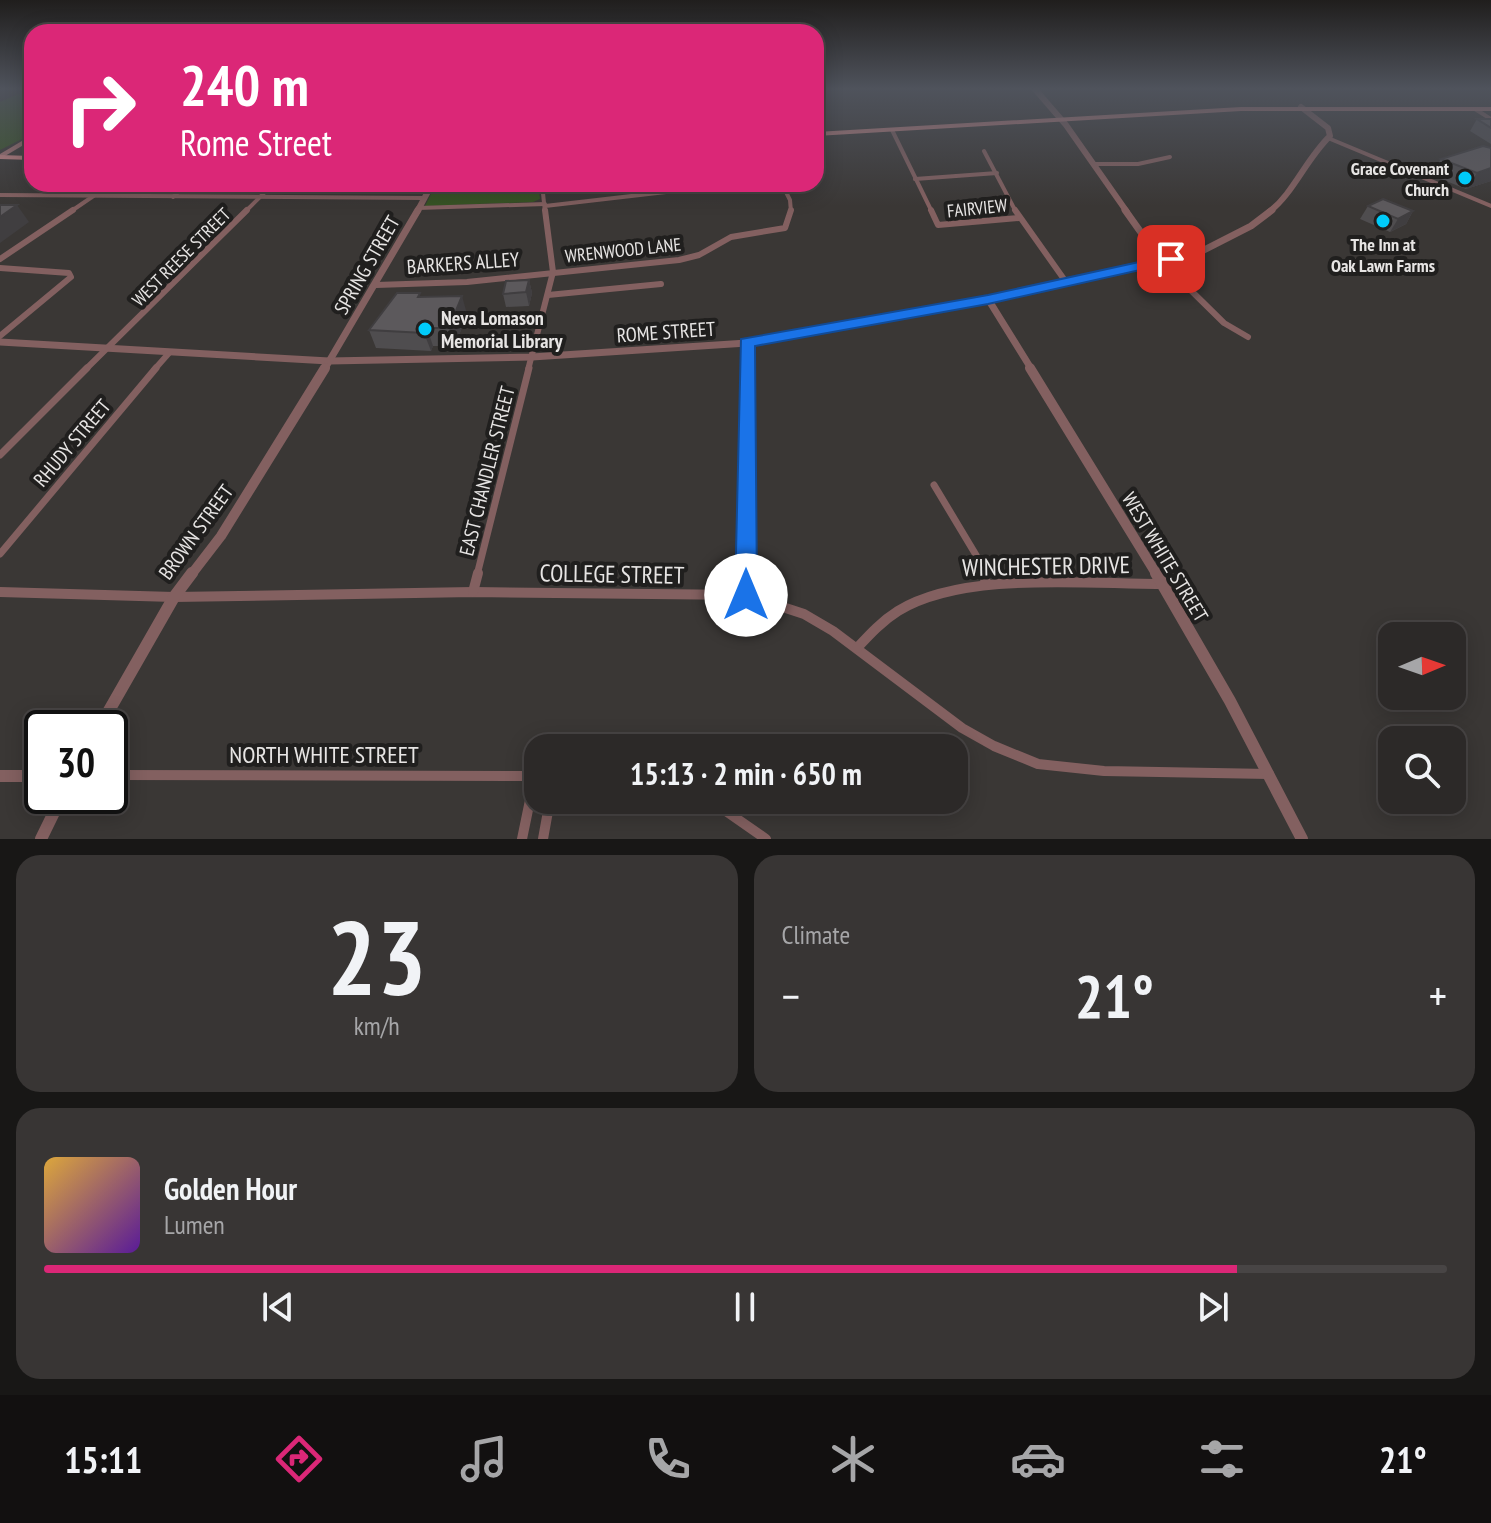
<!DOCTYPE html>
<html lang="en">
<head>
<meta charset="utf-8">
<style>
  :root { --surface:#2c2928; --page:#383534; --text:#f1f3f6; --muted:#a6a6a8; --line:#484545; --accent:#db2777 }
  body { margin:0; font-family:"PT Sans Narrow",sans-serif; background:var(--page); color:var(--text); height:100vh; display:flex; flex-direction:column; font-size:30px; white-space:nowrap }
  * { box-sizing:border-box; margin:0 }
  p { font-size:26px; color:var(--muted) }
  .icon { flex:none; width:44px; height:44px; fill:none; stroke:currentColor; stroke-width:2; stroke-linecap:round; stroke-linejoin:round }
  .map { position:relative; height:839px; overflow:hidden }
  .sheet { display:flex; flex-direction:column; gap:16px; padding:16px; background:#181716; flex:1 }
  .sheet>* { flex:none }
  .guide { position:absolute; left:24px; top:24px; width:800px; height:168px; border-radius:24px; box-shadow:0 4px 20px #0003,0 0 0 2px var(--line); background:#db2777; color:#fff; overflow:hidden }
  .needle { width:52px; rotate:88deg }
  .fabs { position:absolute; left:1378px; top:622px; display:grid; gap:16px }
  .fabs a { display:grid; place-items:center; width:88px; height:88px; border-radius:16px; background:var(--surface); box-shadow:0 4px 20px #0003,0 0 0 2px var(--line); font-size:40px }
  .speed { position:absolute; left:24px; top:710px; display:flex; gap:16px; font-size:40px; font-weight:700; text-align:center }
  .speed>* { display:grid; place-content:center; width:104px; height:104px; border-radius:50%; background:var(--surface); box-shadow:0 4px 20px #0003,0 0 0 2px var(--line); line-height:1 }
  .speed .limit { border:4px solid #111; border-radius:12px; background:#fff; color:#111 }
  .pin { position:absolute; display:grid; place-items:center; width:68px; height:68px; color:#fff; margin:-34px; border-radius:16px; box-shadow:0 4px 12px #0006 }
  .me { position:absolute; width:88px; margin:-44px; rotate:0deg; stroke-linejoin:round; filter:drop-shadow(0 0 6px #0008) }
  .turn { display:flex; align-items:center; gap:28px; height:168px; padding:0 24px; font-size:36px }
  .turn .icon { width:104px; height:104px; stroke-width:2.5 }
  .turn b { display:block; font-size:56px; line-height:68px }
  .big { font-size:60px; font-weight:700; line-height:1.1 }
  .sheet .tile { flex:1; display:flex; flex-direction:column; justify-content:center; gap:12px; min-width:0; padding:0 28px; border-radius:24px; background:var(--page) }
  .sheet .dial { align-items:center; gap:0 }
  .dial b { font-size:104px; line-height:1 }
  .song { display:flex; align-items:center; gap:24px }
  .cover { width:96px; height:96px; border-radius:12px; background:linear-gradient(135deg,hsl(40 70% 55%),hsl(270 70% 35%)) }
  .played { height:8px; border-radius:4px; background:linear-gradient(90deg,var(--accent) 85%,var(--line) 85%) }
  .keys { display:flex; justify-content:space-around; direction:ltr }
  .heat { display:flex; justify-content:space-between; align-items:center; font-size:44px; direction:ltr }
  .sheet .tiles { flex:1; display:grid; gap:16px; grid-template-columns:1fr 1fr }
  .tile:last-child { grid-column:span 2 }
  .trip { position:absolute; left:524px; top:734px; width:444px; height:80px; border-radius:24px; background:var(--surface); box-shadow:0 4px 20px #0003,0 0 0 2px var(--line); font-weight:700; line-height:80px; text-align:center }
  .tabs { display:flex; height:128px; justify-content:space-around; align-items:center; background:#121010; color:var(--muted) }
  .tabs .icon { width:56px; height:56px }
  .tabs .active { color:var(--accent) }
  .tabs b { font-size:36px; color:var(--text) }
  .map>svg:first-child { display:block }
  .green { fill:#385424 }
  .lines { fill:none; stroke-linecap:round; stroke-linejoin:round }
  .stream { stroke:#07517e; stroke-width:2 }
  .minor-far3 { stroke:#836060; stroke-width:4 }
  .minor-far2 { stroke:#836060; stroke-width:6 }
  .minor-far1 { stroke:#836060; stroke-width:7 }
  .minor { stroke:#836060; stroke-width:10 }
  .tertiary-far3 { stroke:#836060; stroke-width:6 }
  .tertiary-far2 { stroke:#836060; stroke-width:7 }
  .tertiary-far1 { stroke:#836060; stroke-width:10 }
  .tertiary { stroke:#836060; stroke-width:12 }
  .secondary { fill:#ab7676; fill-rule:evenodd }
  .primary { fill:#cb8686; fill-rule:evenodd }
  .wall { fill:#4f4d4f }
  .shaded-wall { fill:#403e40 }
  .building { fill:#5c595c; stroke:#403e40; stroke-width:2 }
  .route { fill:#1a73e8; stroke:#114b97; stroke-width:2 }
  .poi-dot { fill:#00cbf9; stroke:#201f1e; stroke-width:3 }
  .labels { text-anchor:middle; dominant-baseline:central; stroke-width:8; stroke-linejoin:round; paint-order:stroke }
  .far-poi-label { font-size:18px; font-weight:bold; fill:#e7e5e4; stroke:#201f1e; text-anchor:end }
  .far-street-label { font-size:18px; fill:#e7e5e4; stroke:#201f1e }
  .street-label { font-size:20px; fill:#e7e5e4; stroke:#201f1e }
  .poi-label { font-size:20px; font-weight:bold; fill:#e7e5e4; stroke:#201f1e; text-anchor:start }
  .near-street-label { font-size:24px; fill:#e7e5e4; stroke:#201f1e }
</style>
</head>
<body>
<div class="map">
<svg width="1491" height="839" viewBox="0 0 1491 839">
  <rect width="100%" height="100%" fill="#3a3735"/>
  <g class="green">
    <path d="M32 88V134L0 150V102Z"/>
    <path d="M436 184H538L540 199 533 202 425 206Z"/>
  </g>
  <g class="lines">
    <path class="stream" d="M816 96 828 88"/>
    <g class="minor-far3">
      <path d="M1475 109 1491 119"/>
      <path d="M892 130 932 212"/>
      <path d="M1328 138 1491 206"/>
      <path d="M984 151 1016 212"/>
      <path d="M1094 164H1138L1170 157"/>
      <path d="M915 179 997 173"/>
      <path d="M542 184 545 212"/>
      <path d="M782 184 790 200 791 212"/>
      <path d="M0 195 424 198"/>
      <path d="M173 197 188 184"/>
      <path d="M545 206 735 184"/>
      <path d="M418 208 545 204"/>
      <path d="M70 212 111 184"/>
      <path d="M245 212 273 184"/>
    </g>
    <g class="minor-far2">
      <path d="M931 210 938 225 1019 218"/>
      <path d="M1015 210 1066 282"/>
      <path d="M0 259 73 210"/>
      <path d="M1162 262 1224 323 1248 337"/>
      <path d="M0 268 69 273 71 277 0 336"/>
      <path d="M376 285 467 282 679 260 699 255 731 237 785 228 791 210"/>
      <path d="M548 295 661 284"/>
      <path d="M85 370 247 210"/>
      <path d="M154 370 169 353"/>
      <path d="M528 370 553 272 545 210"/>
      <path d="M747 370V343"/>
    </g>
    <g class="minor-far1">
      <path d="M0 455 87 368"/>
      <path d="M934 485 976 555 983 575"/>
      <path d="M0 554 156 368"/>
      <path d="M477 575 529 368"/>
      <path d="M746 575 747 368"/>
    </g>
    <g class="minor">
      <path d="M983 573 987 585"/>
      <path d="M0 592 174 597 473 592 746 595 804 614 833 631 962 728 994 746 1038 764 1104 771 1269 774"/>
      <path d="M473 592 478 573"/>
      <path d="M746 595V573"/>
      <path d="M857 648C870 634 882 621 898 611 963 571 1085 584 1160 584"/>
      <path d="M110 775 538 776"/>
      <path d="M710 800 766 839"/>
      <path d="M522 839 535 776"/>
      <path d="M543 839 550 800"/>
    </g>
    <g class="tertiary-far3">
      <path d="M1034 88 1066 125 1127 212"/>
      <path d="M417 212 432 184"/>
      <path d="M1269 212C1293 194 1306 159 1330 136L1328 128 1301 107"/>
    </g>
    <g class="tertiary-far2">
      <path d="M1125 210 1162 262"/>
      <path d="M988 299 1032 370"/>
      <path d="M0 342 329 361 532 357 747 343 988 299 1202 251 1251 226 1272 210"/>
      <path d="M324 370 418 210"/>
    </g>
    <g class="tertiary-far1">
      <path d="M1030 368 1157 575"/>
      <path d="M191 575 221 536 325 368"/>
    </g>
    <g class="tertiary">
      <path d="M1156 573 1230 701 1302 839"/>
      <path d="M99 728 174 597 192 573"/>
      <path d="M0 776H42"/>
      <path d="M41 839 62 796"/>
    </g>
    <path class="secondary" d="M32 135V140L0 159V154Z"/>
    <g class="primary">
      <path d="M1241 107H1491V111H1241L816 136V132Z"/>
      <path d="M0 155 32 156V160L0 159Z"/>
    </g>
  </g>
  <g class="wall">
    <path d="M1477 119H1491V144L1470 131Z"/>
    <path d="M1491 148V181L1466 189 1431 175 1441 159Z"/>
    <path d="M1368 206 1413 211 1406 224 1390 232 1360 219Z"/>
    <path d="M529 280 532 293 529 306 506 307 503 294Z"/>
    <path d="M421 297 467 314 455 346H433L431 351 376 348 369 330Z"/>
  </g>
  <g class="shaded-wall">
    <path d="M1491 168V181L1466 189 1477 173Z"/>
    <path d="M17 205 29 222 0 243V217Z"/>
    <path d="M1413 211 1406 224 1390 232 1398 219Z"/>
    <path d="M529 280 532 293 529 306 526 292Z"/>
    <path d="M462 296 467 314 455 346 449 328Z"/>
    <path d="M427 328 433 346 431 351 424 333Z"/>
  </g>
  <g class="building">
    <path d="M1477 119H1491V128Z"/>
    <path d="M1483 146 1491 148V168L1477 173 1441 159Z"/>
    <path d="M1383 199 1413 211 1398 219 1368 206Z"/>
    <path d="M0 205H17L0 217Z"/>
    <path d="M529 280 526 292 503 294 506 281Z"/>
    <path d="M397 293H420L418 297 462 296 449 328H427L424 333 369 330Z"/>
  </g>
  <linearGradient id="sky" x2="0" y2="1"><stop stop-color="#201e1d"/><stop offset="0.43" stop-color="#4f535c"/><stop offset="1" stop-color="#4f535c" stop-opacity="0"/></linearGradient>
  <rect width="1491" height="206" fill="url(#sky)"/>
  <path class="route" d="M1171 255 1176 256V262L988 304 755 346 757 595 754 602 746 605 738 602 735 595 741 339 988 295Z"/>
  <g class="poi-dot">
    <circle cx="1465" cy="178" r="8"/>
    <circle cx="1383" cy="221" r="8"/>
    <circle cx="425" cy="329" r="8"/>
  </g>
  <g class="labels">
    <g class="far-poi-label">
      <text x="1449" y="168">Grace Covenant<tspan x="1449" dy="21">Church</tspan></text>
      <text x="1383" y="244" text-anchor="middle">The Inn at<tspan x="1383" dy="21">Oak Lawn Farms</tspan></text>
    </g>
    <g class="far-street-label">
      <text transform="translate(977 208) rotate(-6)">FAIRVIEW</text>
      <text transform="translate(623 250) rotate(-6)">WRENWOOD LANE</text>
      <text transform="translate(181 257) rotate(-45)">WEST REESE STREET</text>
    </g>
    <g class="street-label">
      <text transform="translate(463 263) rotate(-4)">BARKERS ALLEY</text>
      <text transform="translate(367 265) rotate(-60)">SPRING STREET</text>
      <text transform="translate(666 332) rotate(-4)">ROME STREET</text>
      <text transform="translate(72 443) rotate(-50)">RHUDY STREET</text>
      <text transform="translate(487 471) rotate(-76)">EAST CHANDLER STREET</text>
      <text transform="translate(196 532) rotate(-54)">BROWN STREET</text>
      <text transform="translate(1165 557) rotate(59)">WEST WHITE STREET</text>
    </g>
    <g class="poi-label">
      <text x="441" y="318">Neva Lomason<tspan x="441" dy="23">Memorial Library</tspan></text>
    </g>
    <g class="near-street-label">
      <text transform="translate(1046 566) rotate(-1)">WINCHESTER DRIVE</text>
      <text transform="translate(612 574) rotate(1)">COLLEGE STREET</text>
      <text x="324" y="754">NORTH WHITE STREET</text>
    </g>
  </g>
</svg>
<div class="fabs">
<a><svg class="needle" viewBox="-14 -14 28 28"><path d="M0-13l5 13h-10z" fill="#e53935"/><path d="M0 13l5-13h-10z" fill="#a6a6a8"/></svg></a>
<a><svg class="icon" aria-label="search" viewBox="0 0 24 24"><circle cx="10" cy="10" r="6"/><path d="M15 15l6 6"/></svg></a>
</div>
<div class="speed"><div class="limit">30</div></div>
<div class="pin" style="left:1171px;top:259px;background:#d93025"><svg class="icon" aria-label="arrive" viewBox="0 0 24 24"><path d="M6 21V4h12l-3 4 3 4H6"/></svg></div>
<svg class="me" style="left:746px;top:595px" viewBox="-20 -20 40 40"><circle r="19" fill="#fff"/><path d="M0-13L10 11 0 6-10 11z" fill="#1a73e8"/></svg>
<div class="trip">15:13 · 2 min · 650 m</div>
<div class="guide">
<div class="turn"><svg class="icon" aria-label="right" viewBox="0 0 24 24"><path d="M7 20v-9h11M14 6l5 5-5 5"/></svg><div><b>240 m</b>Rome Street</div></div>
</div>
</div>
<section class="sheet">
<div class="tiles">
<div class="tile dial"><b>23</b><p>km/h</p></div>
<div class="tile"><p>Climate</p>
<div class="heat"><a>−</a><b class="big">21°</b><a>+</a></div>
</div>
<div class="tile">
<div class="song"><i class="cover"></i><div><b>Golden Hour</b><p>Lumen</p></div></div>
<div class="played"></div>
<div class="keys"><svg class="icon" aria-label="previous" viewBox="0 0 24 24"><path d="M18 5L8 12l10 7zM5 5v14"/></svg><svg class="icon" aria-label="pause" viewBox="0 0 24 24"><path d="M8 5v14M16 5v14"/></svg><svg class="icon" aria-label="next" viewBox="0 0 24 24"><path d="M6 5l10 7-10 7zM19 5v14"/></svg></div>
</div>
</div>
</section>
<nav class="tabs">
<b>15:11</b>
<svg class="icon active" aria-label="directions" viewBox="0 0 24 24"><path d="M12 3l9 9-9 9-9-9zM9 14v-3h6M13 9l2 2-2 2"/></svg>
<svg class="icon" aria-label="music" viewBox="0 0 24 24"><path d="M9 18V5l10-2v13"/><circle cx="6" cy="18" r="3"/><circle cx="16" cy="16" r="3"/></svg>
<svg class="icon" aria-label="phone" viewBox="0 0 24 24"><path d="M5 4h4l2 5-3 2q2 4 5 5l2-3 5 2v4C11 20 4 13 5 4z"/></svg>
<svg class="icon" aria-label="climate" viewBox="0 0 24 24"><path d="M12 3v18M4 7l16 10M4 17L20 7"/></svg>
<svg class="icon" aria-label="car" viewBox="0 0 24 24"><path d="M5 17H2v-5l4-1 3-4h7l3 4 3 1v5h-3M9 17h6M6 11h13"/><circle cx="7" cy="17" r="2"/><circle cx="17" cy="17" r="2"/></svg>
<svg class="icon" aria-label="filters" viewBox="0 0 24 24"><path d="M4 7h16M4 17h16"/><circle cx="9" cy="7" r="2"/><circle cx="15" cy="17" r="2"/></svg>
<b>21°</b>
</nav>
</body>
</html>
